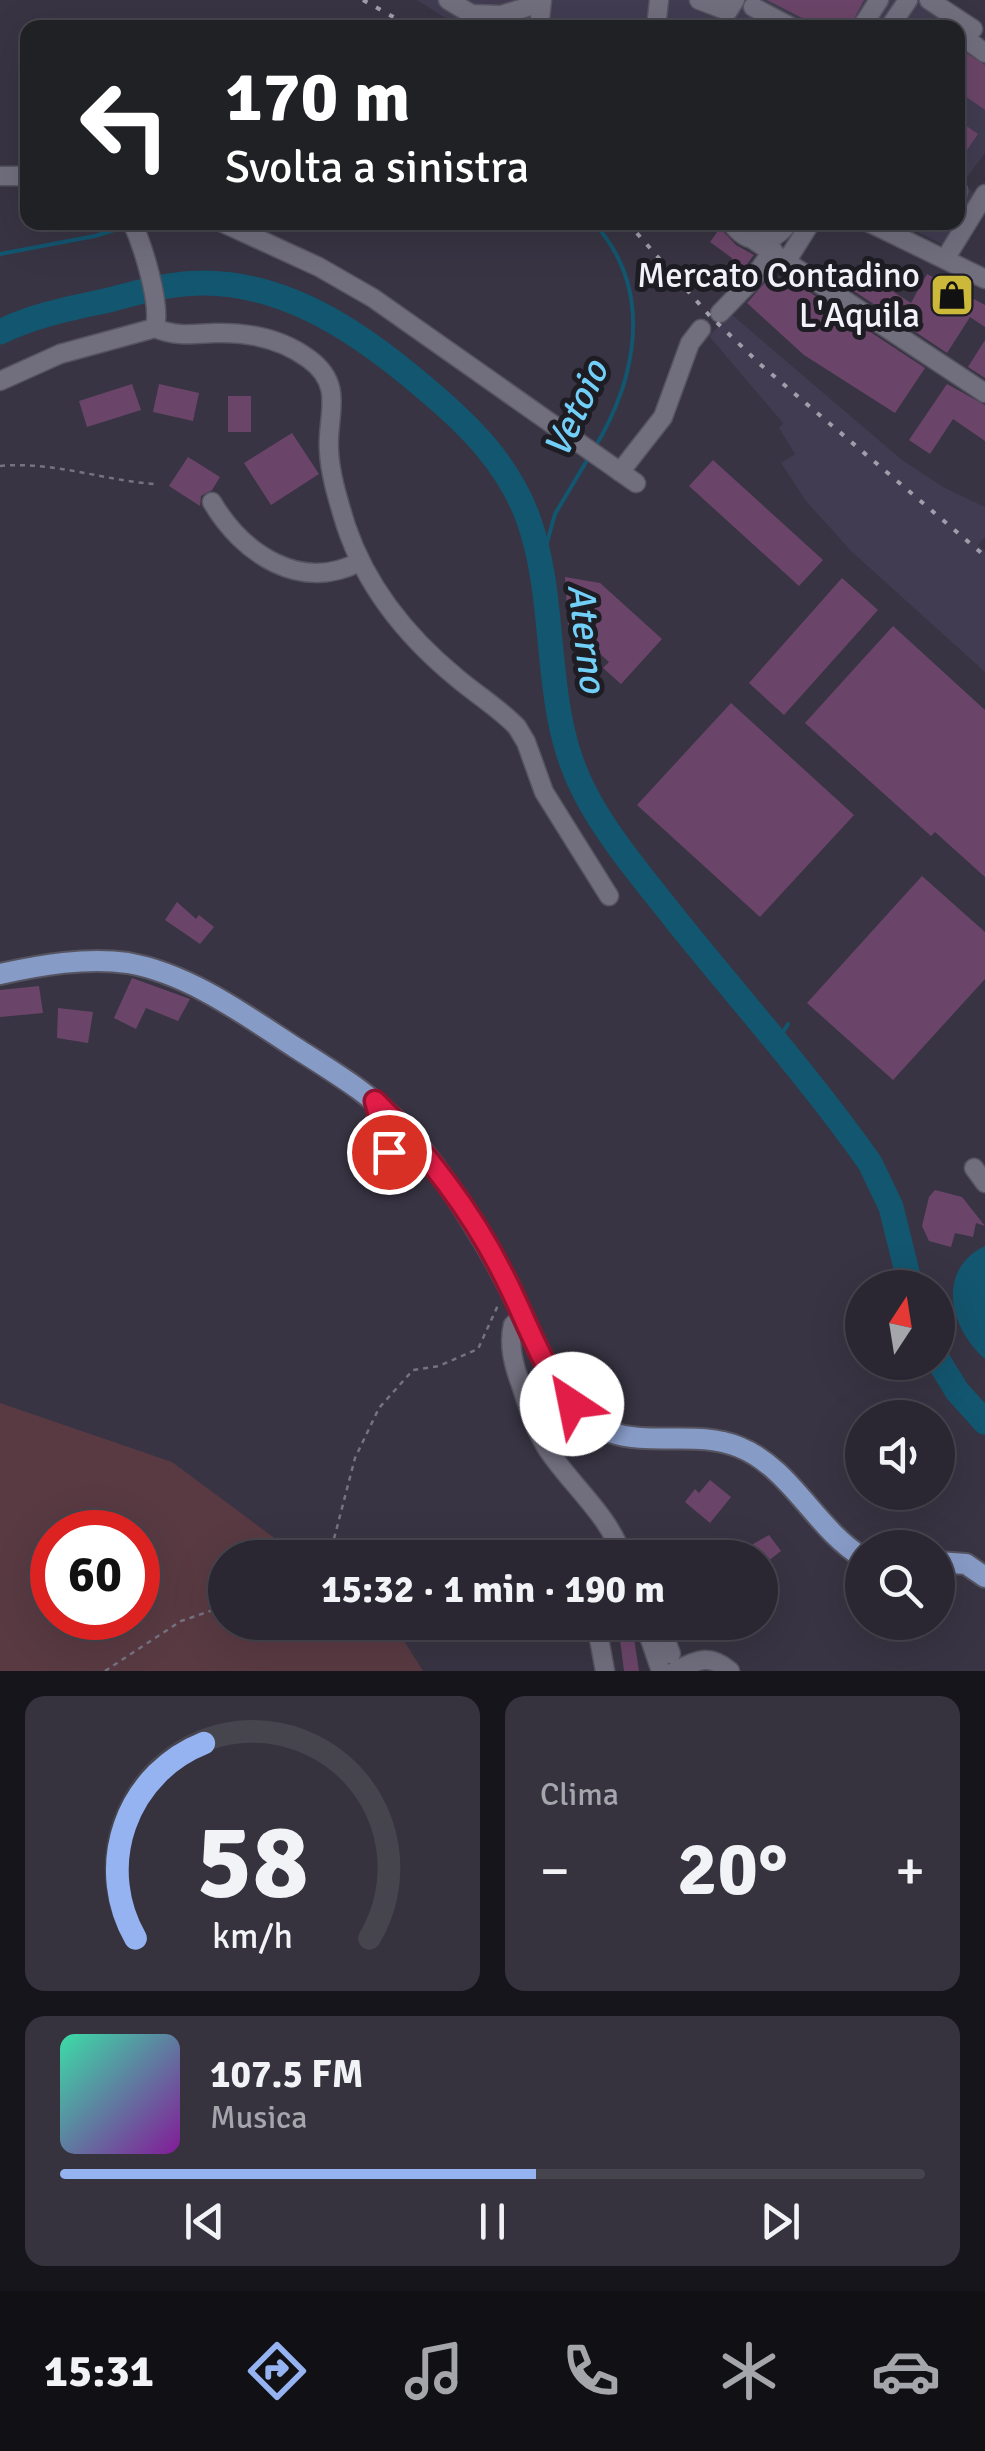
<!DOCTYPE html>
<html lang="it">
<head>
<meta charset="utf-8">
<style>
  :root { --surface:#2a2732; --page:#36333e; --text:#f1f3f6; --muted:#a5a5ac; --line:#46444d; --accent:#95b2f1 }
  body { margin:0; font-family:Signika,sans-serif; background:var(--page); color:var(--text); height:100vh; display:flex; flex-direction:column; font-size:38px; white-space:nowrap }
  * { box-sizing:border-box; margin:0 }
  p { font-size:32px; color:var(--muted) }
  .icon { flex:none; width:55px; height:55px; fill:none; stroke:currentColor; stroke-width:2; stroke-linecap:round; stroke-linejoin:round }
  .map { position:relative; height:1671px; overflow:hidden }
  .side { display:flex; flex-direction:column; gap:25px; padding:25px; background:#17151c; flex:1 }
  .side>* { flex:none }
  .guide { position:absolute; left:20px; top:20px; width:945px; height:210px; border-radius:20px; box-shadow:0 10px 40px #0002,0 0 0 2px var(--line); background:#202124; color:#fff; overflow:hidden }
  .needle { width:65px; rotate:12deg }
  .buttons { position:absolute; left:845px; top:1270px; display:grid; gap:20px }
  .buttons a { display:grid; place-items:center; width:110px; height:110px; border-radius:50%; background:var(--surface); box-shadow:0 10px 40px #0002,0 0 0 2px var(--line); font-size:50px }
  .speed { position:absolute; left:30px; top:1510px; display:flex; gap:20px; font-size:50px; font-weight:700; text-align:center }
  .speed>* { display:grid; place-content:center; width:130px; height:130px; border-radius:50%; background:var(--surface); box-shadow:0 10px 40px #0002,0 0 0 2px var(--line); line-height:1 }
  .speed .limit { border:15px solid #d22; background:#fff; color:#111 }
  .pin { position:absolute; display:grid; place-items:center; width:85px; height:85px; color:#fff; margin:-42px; border:5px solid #fff; border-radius:50%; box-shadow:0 2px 10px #0007 }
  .me { position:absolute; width:110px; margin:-55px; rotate:326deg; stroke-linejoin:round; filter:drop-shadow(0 0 8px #0008) }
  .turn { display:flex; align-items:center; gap:35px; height:210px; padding:0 40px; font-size:45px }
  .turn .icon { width:130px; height:130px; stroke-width:2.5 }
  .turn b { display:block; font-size:70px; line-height:85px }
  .big { font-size:75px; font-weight:700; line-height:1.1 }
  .side .tile { flex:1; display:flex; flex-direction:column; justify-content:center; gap:15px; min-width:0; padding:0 35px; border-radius:20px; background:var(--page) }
  .side .dial { align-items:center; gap:0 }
  .dial svg { height:260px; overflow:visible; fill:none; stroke:var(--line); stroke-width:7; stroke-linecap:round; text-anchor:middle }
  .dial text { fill:var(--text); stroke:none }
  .song { display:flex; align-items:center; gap:30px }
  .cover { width:120px; height:120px; border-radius:15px; background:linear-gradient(135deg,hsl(160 70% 55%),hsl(290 70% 35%)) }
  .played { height:10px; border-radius:5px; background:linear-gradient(90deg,var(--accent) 55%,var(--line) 55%) }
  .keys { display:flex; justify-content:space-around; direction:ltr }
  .heat { display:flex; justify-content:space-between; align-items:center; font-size:55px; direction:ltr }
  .side .tiles { flex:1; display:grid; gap:25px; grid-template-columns:1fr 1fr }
  .tile:last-child { grid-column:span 2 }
  .trip { position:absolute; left:208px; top:1540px; width:570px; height:100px; border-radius:50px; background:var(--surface); box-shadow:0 10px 40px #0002,0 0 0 2px var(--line); font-weight:700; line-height:100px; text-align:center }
  .dock { display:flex; height:160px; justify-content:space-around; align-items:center; background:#111014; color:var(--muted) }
  .dock .icon { width:70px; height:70px }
  .dock .active { color:var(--accent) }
  .dock b { font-size:45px; color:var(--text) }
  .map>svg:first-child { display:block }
  .built { fill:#413c51 }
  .green { fill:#593a43; fill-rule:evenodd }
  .water { fill:#13566f }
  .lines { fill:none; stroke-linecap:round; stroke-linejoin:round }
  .stream { stroke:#13566f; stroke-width:4 }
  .river { stroke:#13566f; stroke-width:25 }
  .building { fill:#6b4569 }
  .minor-casing { stroke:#565460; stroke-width:21 }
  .major-casing { stroke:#565460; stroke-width:24 }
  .path { stroke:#767380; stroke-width:2.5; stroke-dasharray:5 5; stroke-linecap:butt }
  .minor { stroke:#716e7e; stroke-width:18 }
  .major { stroke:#879bc7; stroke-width:20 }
  .rail { stroke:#a09eaa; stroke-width:4; stroke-dasharray:5 10; stroke-linecap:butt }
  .route-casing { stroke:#92132f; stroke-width:25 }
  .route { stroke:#e11d48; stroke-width:18 }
  .labels { text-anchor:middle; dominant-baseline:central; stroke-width:10; stroke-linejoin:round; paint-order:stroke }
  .poi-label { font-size:35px; fill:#f3f2fb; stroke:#1f1d24; text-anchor:end }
  .water-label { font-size:38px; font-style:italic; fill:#72d0f8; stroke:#1f1d24 }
</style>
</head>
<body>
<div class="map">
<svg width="985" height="1671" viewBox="0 0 985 1671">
  <rect width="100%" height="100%" fill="#383443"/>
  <g class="built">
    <path d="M417 0H931L985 45V153L962 184 974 192 958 221V28L460 27Z"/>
    <path d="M900 223H957L943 245Z"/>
    <path d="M731 314 902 460 945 488 985 507V537L978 545 985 551V672L851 551 806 501 781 463 795 454 779 428 783 423 709 336Z"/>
  </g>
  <path class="green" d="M0 1403 172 1462 300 1557 225 1558V1622L387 1623 398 1631 423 1671H0ZM52 1532H138V1618H52Z"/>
  <path class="water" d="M985 1246V1359C950 1329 935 1270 985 1246Z"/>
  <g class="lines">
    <g class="stream">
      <path d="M593 222C655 289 637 378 594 449"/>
      <path d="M0 254 95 236 127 226"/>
      <path d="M541 564 555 514 589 457"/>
      <path d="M778 1048 780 1037 788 1024"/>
    </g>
    <g class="river">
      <path d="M0 332C34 315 72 308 109 300 128 295 148 289 168 286 268 269 354 327 426 389 470 426 508 464 528 518 560 607 540 706 584 791 608 838 644 879 676 920 741 1001 811 1079 870 1163L891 1207 911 1288"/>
      <path d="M938 1360 957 1391 985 1422"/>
    </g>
  </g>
  <g class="building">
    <path d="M767 0H864L849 28H822Z"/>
    <path d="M958 48 985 65V110L958 91Z"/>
    <path d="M958 120 978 134 958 163Z"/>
    <path d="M720 228 736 245 754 255 733 282 722 275 732 258 710 242Z"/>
    <path d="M859 270 911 303 927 274 985 305V327L970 317 947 353 848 287Z"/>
    <path d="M788 278 925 368 895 413 804 355 747 303 767 280Z"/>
    <path d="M985 340V378L968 367Z"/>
    <path d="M132 384 141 410 87 427 79 401Z"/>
    <path d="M159 384 199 393 193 421 153 412Z"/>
    <path d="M947 384 985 405V441L953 419 930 454 909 440Z"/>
    <rect x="228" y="396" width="23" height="36"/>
    <path d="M292 433 319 474 271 505 244 463Z"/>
    <path d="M188 457 220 477 212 490 201 496 200 506 169 486Z"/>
    <path d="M713 460 823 560 799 586 689 486Z"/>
    <path d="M565 577 600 583 662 639 621 684 603 668 609 662 568 625Z"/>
    <path d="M842 578 878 610 784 715 749 683Z"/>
    <path d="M893 626 985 710V877L935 832 931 836 805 723Z"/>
    <path d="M731 703 854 815 760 917 637 805Z"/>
    <path d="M922 876 985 932V979L893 1080 807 1003Z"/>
    <path d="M177 902 196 919 199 915 214 927 200 944 165 920Z"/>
    <path d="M132 978 190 999 178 1021 146 1008 136 1029 114 1018Z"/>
    <path d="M39 986 43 1013 0 1017V990Z"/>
    <path d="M58 1008 93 1012 88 1043 57 1038Z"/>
    <path d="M935 1190 962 1197 985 1226 976 1223 973 1237 955 1233 951 1247 929 1241 922 1226 929 1197Z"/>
    <path d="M710 1480 731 1497 710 1523 685 1502 695 1489 699 1493Z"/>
    <path d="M769 1535 781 1551 762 1566 760 1558H756L748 1547Z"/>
    <path d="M634 1638 639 1671H624L620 1640Z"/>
  </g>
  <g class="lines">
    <defs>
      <g id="minor">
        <path d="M448 0 478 18"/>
        <path d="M699 0 728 11 735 0"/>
        <path d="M929 0 973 29"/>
        <path d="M753 7 793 28"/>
        <path d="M471 14 501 15 534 5"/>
        <path d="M539 28 542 0"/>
        <path d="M656 28 659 0"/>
        <path d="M861 28 879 0"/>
        <path d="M889 28 908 0"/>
        <path d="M958 33 985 53"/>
        <path d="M0 176H28"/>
        <path d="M958 190V192"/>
        <path d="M221 222 319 267 373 298 636 483"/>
        <path d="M731 222C746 246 773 246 789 222"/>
        <path d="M868 222 985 279"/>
        <path d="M755 241 985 393"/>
        <path d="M945 259 985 194"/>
        <path d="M786 262 811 222"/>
        <path d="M720 313 752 280 773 250"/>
        <path d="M155 328C176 337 193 334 215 333 249 332 282 339 309 359 346 386 326 417 329 451 330 475 339 503 346 526 367 588 407 637 457 678 477 695 499 708 517 727L526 742 544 792 609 896"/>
        <path d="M0 381 60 354 155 328C161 303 143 246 132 222"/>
        <path d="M620 472 663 417 690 343 701 329"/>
        <path d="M212 502C242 553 300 593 359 562"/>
        <path d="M375 1101 397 1182"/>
        <path d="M974 1168 985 1183"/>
        <path d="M523 1316 513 1325C508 1345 514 1366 521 1385 528 1407 535 1430 548 1450 572 1486 610 1516 623 1558"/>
        <path d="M596 1622 605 1671"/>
        <path d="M644 1622 661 1671"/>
        <path d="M659 1622 671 1654"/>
        <path d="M675 1671C698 1660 709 1653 730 1671"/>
      </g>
      <g id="major">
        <path d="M0 974C41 965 86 957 128 963 190 974 245 1015 296 1048 335 1073 374 1096 405 1130 432 1159 460 1202 480 1235 496 1261 510 1288 523 1316 539 1351 552 1385 580 1413 626 1458 685 1425 739 1447 791 1468 815 1528 862 1557"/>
        <path d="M938 1562 966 1564 985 1577"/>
      </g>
    </defs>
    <use href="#minor" class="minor-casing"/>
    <use href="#major" class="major-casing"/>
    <g class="path">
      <path d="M0 466C53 461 102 480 154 484"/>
      <path d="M329 1558 355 1458 379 1408 413 1370 439 1366 478 1349 499 1303"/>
      <path d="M105 1671 181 1621 225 1606"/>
    </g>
    <use href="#minor" class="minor"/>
    <use href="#major" class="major"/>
    <g class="rail">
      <path d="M363 0 413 28"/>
      <path d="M627 222 709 315 761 365 985 556"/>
    </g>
  </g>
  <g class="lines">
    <defs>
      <path id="route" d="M389 1152 375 1101C425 1150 472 1212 503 1274 526 1318 540 1365 572 1404"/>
    </defs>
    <use href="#route" class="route-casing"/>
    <use href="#route" class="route"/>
  </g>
  <defs>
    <symbol id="shop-square" viewBox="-11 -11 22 22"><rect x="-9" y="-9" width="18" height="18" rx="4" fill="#ccb939" stroke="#1f1d24"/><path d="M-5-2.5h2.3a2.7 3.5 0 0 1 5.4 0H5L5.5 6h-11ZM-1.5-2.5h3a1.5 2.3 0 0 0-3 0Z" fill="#111"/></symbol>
  </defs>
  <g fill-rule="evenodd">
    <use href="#shop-square" x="927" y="270" width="50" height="50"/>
  </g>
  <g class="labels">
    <g class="poi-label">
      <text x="920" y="275">Mercato Contadino<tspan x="920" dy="40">L'Aquila</tspan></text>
    </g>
    <g class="water-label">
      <text transform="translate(576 409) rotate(-65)">Vetoio</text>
      <text transform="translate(587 638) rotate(83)">Aterno</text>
    </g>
  </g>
</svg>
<div class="buttons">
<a><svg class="needle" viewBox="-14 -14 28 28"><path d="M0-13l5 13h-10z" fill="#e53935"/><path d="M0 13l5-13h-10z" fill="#a5a5ac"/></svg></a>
<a><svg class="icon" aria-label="sound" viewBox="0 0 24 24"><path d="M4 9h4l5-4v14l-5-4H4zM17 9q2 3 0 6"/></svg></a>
<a><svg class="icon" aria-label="search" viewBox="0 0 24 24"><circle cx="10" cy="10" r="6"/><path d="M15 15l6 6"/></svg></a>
</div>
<div class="speed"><div class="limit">60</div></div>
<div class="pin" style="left:389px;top:1152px;background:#d93025"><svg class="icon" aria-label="arrive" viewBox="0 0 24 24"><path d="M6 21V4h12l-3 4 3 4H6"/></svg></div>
<svg class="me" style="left:572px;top:1404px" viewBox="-20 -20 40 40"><circle r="19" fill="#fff"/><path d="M0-13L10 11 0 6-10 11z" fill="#e11d48"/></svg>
<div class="trip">15:32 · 1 min · 190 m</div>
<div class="guide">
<div class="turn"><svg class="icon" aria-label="left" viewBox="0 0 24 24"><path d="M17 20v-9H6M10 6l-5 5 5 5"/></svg><div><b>170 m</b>Svolta a sinistra</div></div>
</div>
</div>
<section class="side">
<div class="tiles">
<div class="tile dial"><svg viewBox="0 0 100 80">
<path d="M14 69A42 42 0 1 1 86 69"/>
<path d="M14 69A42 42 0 0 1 35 9" stroke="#95b2f1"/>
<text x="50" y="56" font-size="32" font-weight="700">58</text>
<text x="50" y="72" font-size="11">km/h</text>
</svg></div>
<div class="tile"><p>Clima</p>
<div class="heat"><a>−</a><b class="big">20°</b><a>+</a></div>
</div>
<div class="tile">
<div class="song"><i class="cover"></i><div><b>107.5 FM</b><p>Musica</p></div></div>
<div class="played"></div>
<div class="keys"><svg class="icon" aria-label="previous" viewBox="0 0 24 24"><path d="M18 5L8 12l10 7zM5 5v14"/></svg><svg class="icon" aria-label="pause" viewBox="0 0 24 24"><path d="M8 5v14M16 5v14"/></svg><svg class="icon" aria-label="next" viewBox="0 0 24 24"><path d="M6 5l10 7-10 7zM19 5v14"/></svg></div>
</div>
</div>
</section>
<nav class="dock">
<b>15:31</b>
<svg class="icon active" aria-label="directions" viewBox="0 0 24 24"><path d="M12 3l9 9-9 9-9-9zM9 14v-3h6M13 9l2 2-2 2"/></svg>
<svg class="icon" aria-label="music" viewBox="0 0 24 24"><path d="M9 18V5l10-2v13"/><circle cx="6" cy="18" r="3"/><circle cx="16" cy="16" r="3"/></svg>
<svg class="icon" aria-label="phone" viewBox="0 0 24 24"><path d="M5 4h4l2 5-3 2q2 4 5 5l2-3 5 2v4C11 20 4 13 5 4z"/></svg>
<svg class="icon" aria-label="climate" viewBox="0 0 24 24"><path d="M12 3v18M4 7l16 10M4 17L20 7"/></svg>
<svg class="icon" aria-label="car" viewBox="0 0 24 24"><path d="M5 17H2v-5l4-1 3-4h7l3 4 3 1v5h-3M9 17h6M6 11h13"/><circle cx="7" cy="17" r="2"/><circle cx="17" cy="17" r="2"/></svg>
</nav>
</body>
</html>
